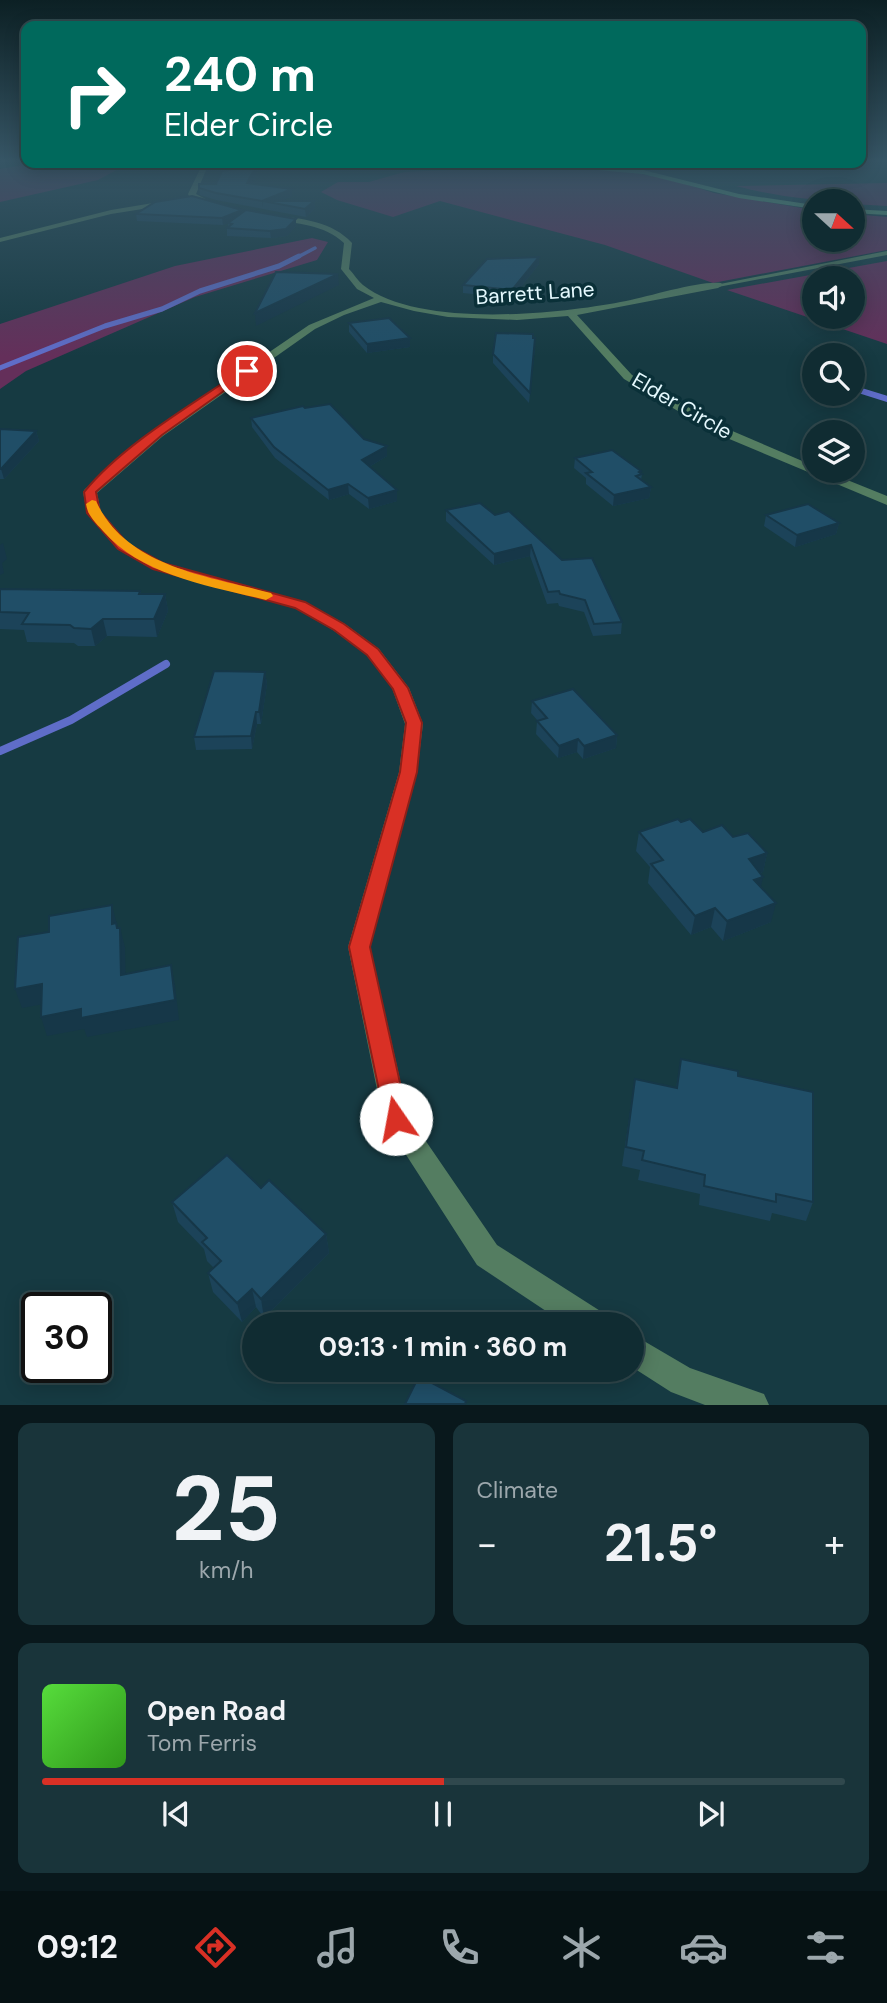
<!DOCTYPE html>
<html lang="en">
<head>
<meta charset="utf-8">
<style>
  :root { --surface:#102c32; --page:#19343a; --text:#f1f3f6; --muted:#9ca7ac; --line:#30484d; --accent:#d93025 }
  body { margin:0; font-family:"DM Sans",sans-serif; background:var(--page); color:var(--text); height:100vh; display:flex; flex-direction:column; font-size:26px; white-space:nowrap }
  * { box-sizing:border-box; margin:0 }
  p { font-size:23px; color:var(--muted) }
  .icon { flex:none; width:38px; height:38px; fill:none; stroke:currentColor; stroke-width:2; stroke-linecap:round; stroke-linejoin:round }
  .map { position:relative; height:1405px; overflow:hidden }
  .drawer { display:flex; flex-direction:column; gap:18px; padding:18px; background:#09181c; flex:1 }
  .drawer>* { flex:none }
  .hud { position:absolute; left:21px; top:21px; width:845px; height:147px; border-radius:14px; box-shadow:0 4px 18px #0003,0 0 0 2px var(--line); background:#00695c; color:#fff; overflow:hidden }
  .needle { width:46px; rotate:111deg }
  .buttons { position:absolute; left:802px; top:189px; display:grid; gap:14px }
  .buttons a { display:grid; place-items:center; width:63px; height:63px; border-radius:50%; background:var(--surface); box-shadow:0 4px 18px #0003,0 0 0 2px var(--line); font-size:35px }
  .speed { position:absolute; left:21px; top:1292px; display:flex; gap:14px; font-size:35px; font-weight:700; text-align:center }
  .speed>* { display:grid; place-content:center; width:91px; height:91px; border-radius:50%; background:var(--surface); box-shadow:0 4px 18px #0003,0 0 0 2px var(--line); line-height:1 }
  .speed .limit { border:4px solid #111; border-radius:10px; background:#fff; color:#111 }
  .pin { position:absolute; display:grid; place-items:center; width:60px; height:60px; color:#fff; margin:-30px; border:4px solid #fff; border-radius:50%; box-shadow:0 2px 7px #0007 }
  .me { position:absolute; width:77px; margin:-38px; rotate:348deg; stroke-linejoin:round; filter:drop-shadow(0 0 5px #0008) }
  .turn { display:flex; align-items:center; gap:24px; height:147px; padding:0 28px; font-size:32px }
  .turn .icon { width:91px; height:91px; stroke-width:2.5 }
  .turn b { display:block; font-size:49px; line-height:60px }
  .big { font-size:52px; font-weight:700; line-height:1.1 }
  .drawer .widget { flex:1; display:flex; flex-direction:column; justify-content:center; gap:10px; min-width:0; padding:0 24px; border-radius:14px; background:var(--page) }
  .drawer .dial { align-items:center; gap:0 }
  .dial b { font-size:91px; line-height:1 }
  .song { display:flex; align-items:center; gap:21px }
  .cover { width:84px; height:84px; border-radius:10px; background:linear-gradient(135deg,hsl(110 70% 55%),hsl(110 70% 35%)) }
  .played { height:7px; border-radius:4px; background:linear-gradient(90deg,var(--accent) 50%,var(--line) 50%) }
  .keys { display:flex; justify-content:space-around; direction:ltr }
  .heat { display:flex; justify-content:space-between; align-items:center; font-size:38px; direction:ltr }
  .drawer .tiles { flex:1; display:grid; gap:18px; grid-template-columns:1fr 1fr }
  .widget:last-child { grid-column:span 2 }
  .trip { position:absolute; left:242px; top:1312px; width:402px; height:70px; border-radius:35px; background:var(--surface); box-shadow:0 4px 18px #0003,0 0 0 2px var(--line); font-weight:700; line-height:70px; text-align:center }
  .menu { display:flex; height:112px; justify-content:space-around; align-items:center; background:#061214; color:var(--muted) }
  .menu .icon { width:49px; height:49px }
  .menu .selected { color:var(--accent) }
  .menu b { font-size:32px; color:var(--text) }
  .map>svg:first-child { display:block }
  .green { fill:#642f5a; fill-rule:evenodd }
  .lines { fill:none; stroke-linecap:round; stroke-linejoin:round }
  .stream-far3 { stroke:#5f6dc8; stroke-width:3.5 }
  .stream-far2 { stroke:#5f6dc8; stroke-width:5 }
  .stream-far1 { stroke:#5f6dc8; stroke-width:6 }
  .stream { stroke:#5f6dc8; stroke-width:8 }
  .lane { fill:#547d61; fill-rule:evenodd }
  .street { fill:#547d61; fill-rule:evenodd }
  .secondary { fill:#62a579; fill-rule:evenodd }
  .wall { fill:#1c4359 }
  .shaded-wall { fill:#163748 }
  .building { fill:#204e67; stroke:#163748; stroke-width:2 }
  .route { fill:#d93025; stroke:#8d1f18; stroke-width:2 }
  .slow { fill:#f59e0b }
  .labels { text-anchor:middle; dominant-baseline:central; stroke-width:7; stroke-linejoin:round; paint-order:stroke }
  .far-street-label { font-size:21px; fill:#e5f9fe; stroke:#0a3038 }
</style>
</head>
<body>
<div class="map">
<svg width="887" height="1405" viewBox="0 0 887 1405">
  <rect width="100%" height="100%" fill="#163a42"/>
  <g class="green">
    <path d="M34 163H147L124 166 98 180 0 202V169Z"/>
    <path d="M535 166 627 171 676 181 714 193 814 210V240H852V214L887 217V250L713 283 605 245 440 201 393 217 337 200 321 192 338 182H369L404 172Z"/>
    <path d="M887 183V206L852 204V201C813 201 774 196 736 186Z"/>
    <path d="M312 238 328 242 317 260 195 297 26 371 0 389V324L175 266Z"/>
    <path d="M887 261V344L727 290ZM852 278V317H814V278Z"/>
  </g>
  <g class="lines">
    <path class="stream-far3" d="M296 258 315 248"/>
    <path class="stream-far2" d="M0 368 105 326 162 309 200 291 279 266 299 256"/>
    <path class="stream-far1" d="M852 388 887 399"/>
    <path class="stream" d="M0 751 71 720 166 664"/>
    <path class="lane" d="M887 251V255L718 287 715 285Z"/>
    <g class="street">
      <path d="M203 163H209L196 194 215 204 212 208 191 200 188 194Z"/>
      <path d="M171 200 174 204 111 214 0 242V238L111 210Z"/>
      <path d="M274 215C302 219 332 221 352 243L349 269C354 274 358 281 363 285 419 329 561 314 626 301 652 296 697 281 721 283L723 285 718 288 577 315 632 375 723 427 814 466V471H825L887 496V505L715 433 624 379 568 316 517 320 448 317 414 311 381 302 344 315 315 329 163 436 97 493 101 512 128 543 163 563 305 602 345 624 379 649 409 688 423 724 417 772 370 947 408 1115 497 1245 605 1314 609 1325H567L477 1265 383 1119 348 947 399 772 405 724 392 688 367 655 333 630 295 608 153 569 118 549 87 513 83 492 85 489 155 430 309 325 374 298 357 289 341 269 344 243C324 224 297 224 271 219Z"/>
      <path d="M632 1334 690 1368 764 1394 769 1405H705L671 1392 632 1367Z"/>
    </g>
    <g class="secondary">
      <path d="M519 163 643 170 739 194 814 205V209L739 198 643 174Z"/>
      <path d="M852 209 887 211V215L852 213Z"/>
    </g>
  </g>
  <g class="wall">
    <path d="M257 173 251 184 292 196 280 201H314L315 208 306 217 216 200 200 195 199 184H216Z"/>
    <path d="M242 210 243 213 296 226 287 236 271 238 227 236V228L228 227V223L230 222 223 225 137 221 136 214Z"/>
    <path d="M539 257V264L512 298 463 293V285Z"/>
    <path d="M349 323 410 347 367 353 349 332Z"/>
    <path d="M533 338 535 347 529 403 493 363V354Z"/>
    <path d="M305 408 364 439 387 446V456L369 467 397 490V501L369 509 349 494 329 500 275 458 252 427 251 418Z"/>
    <path d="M0 429 36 431 39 441 4 479H0Z"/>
    <path d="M575 458 641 473 642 474 641 480 651 487 649 498 613 506 586 484V478L574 468Z"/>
    <path d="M480 503 622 622 621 634 593 636 584 612 559 606 558 603 547 604 530 556 494 565 446 521V510Z"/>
    <path d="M766 515 839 523 836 534 795 547 764 526Z"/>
    <path d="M0 589 140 591 141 594H165L168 611 157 637 107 636 95 646H78L74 643 27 642 24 630 0 629Z"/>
    <path d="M265 672 267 684 261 724H257L252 749 196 750 194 737Z"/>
    <path d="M532 701 617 735 616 748 583 759 577 752 558 758 536 734 537 721H538L531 713Z"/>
    <path d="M681 822 703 832 733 837 767 853 763 872 760 873 761 887 771 922 723 941 711 927 691 935 648 883 650 867 636 851 639 832Z"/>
    <path d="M681 1059 738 1076 813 1202 806 1221 772 1213 770 1221 699 1205 700 1194 638 1180 640 1170 622 1166 632 1098 676 1088Z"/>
    <path d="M261 1188 326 1234 329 1253 264 1318 256 1307 242 1322 213 1292 208 1273 214 1268 207 1261 204 1249 178 1222 172 1202Z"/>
  </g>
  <g class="shaded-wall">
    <path d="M256 166 257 173 248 190 247 183Z"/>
    <path d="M292 189V196L274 204 263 201V208L262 201Z"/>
    <path d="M314 201 315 208 306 217 305 209Z"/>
    <path d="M242 210 243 217 223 225 222 218Z"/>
    <path d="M296 219V226L287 236 271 238 270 231Z"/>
    <path d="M539 257V264L512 298V290Z"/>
    <path d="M338 274 339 285 256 326 255 313Z"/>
    <path d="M410 338V347L367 353V344Z"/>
    <path d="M36 431 39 441 4 479 1 469Z"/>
    <path d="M387 446V456L362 471V460Z"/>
    <path d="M348 484 349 494 329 500 328 490Z"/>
    <path d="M651 487 649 498 613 506 614 495Z"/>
    <path d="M397 490V501L369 509 368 498Z"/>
    <path d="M839 523 836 534 795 547 797 535Z"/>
    <path d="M3 543 7 559 2 563 4 573 0 575V545Z"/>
    <path d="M531 545 530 556 494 565V554Z"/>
    <path d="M165 594 168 611 157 637 154 619Z"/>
    <path d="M103 619 107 636 95 646 91 629Z"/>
    <path d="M265 672 267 684 261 724 259 712Z"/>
    <path d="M256 712 257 724 252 749 251 736Z"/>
    <path d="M617 735 616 748 583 759 584 746Z"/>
    <path d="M578 739 577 752 558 758 559 746Z"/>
    <path d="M767 853 763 872 745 878 749 859Z"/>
    <path d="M763 877 759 896 754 880Z"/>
    <path d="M776 903 771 922 723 941 727 921Z"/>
    <path d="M112 905 121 941 120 928 125 947 126 994 121 975 112 924Z"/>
    <path d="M715 908 711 927 691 935 695 916Z"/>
    <path d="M171 965 175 985 179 1020 87 1037 84 1029 47 1036 41 1017 81 1009Z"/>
    <path d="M42 984 49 1003 22 1008 15 989Z"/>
    <path d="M326 1234 329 1253 264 1318 261 1299Z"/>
    <path d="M252 1289 256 1307 242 1322 237 1303Z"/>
  </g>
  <g class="building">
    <path d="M256 166 247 183 292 189 262 201 216 193 199 188V184H216L222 171Z"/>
    <path d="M192 196 242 210 222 218 136 214 155 202Z"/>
    <path d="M263 201H314L305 209Z"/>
    <path d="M246 210 296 219 286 229 270 231 227 228 232 224 228 223Z"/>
    <path d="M539 257 512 290 463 285 487 259Z"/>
    <path d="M276 272 338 274 255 313Z"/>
    <path d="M389 318 410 338 367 344 349 323Z"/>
    <path d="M496 333 533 334V338H535L530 393 493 354Z"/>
    <path d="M330 404 364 439 387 446 362 460 397 490 368 498 348 484 328 490 274 447 251 418 303 406 305 408Z"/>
    <path d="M0 429 36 431 1 469H0Z"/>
    <path d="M612 450 641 471 639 472 642 474 636 476 651 487 614 495 586 473 592 472 575 458Z"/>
    <path d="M480 503 495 515 509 511 562 560 592 558 622 622 594 624 585 600 560 594 559 591 548 592 531 545 494 554 446 510Z"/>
    <path d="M808 504 839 523 797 535 766 515Z"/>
    <path d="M0 589 140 591 139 594H165L154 619H103L91 629 74 628 70 625 22 624 29 613 0 612Z"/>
    <path d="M214 671 265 672 259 712H256L251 736 194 737Z"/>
    <path d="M573 689 617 735 584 746 578 739 559 746 537 721 547 718 532 701Z"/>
    <path d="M678 819 681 822 690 819 703 832 722 825 733 837 748 833 767 853 749 859 763 877 754 880 776 903 727 921 715 908 695 916 651 864 663 860 639 832Z"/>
    <path d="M112 905V924L116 923 117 928H120L121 975 171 965 175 1000 81 1018V1009L41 1017 42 984 15 989 18 937 49 932V916Z"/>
    <path d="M681 1059 738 1071V1076L813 1092V1202L776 1194V1202L704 1186 705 1175 642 1160 644 1151 626 1147 635 1079 677 1088Z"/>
    <path d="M227 1155 261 1188 269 1180 326 1234 261 1299 252 1289 237 1303 208 1273 221 1261 202 1242 207 1238 172 1202Z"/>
    <path d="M419 1376 466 1401 465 1404H405Z"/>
  </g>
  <linearGradient id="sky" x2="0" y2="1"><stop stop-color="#0c2024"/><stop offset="0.45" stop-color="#365565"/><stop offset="1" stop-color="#365565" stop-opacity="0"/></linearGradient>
  <rect width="887" height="357" fill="url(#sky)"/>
  <path class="route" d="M244 369 252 371 162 435 96 492 100 512 128 544 163 563 305 602 344 624 378 649 408 688 422 723 417 772 370 947 408 1119 405 1127 396 1130 388 1127 385 1119 349 947 400 772 406 723 393 689 367 655 334 630 295 608 153 569 118 549 87 513 84 492C123 444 193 404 244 369Z"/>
  <path class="slow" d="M92 500 96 501C126 567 208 576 271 593L273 596 266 600C210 586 142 576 103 531 95 522 88 516 86 504Z"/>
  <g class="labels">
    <g class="far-street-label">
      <text transform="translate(535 293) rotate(-4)">Barrett Lane</text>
      <text transform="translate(682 406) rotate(30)">Elder Circle</text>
    </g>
  </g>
</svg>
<div class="buttons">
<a><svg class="needle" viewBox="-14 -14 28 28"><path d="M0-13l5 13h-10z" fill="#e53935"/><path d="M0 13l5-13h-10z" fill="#9ca7ac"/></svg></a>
<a><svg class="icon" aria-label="sound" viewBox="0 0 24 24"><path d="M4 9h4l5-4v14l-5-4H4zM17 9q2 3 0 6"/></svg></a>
<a><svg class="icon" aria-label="search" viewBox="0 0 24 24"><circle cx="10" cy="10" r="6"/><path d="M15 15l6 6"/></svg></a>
<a><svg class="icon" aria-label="layers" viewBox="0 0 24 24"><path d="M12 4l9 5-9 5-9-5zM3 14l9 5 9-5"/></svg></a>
</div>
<div class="speed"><div class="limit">30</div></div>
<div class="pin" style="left:247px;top:371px;background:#d93025"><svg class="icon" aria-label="arrive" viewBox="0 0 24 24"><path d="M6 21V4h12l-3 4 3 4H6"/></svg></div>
<svg class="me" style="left:396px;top:1119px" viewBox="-20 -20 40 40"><circle r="19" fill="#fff"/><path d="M0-13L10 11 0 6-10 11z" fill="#d93025"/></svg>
<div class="trip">09:13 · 1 min · 360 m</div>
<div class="hud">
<div class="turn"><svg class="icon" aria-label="right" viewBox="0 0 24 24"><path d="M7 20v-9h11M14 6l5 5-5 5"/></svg><div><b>240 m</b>Elder Circle</div></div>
</div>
</div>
<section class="drawer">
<div class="tiles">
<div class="widget dial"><b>25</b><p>km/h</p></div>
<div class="widget"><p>Climate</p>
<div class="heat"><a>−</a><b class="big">21.5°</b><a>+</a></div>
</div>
<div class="widget">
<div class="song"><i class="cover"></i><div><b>Open Road</b><p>Tom Ferris</p></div></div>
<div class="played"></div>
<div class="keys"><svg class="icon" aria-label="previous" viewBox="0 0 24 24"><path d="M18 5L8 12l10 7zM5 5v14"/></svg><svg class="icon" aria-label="pause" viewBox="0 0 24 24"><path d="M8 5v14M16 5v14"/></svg><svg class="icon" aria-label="next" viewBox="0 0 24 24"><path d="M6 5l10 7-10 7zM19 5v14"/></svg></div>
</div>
</div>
</section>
<nav class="menu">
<b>09:12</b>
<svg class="icon selected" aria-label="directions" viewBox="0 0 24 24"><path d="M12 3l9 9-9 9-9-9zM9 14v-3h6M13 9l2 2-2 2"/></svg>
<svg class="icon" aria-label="music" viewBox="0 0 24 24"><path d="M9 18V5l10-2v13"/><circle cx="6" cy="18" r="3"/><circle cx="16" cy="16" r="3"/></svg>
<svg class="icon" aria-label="phone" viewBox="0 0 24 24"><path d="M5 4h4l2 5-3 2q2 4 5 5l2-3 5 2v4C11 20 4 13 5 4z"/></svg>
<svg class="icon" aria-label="climate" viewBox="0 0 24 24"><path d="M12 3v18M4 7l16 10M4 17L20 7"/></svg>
<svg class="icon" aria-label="car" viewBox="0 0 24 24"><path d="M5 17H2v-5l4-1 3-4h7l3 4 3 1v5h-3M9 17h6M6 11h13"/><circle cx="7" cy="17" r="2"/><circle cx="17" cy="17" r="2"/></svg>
<svg class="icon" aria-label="filters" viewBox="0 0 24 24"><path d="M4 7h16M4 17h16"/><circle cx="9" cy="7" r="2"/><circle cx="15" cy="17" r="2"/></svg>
</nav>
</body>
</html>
